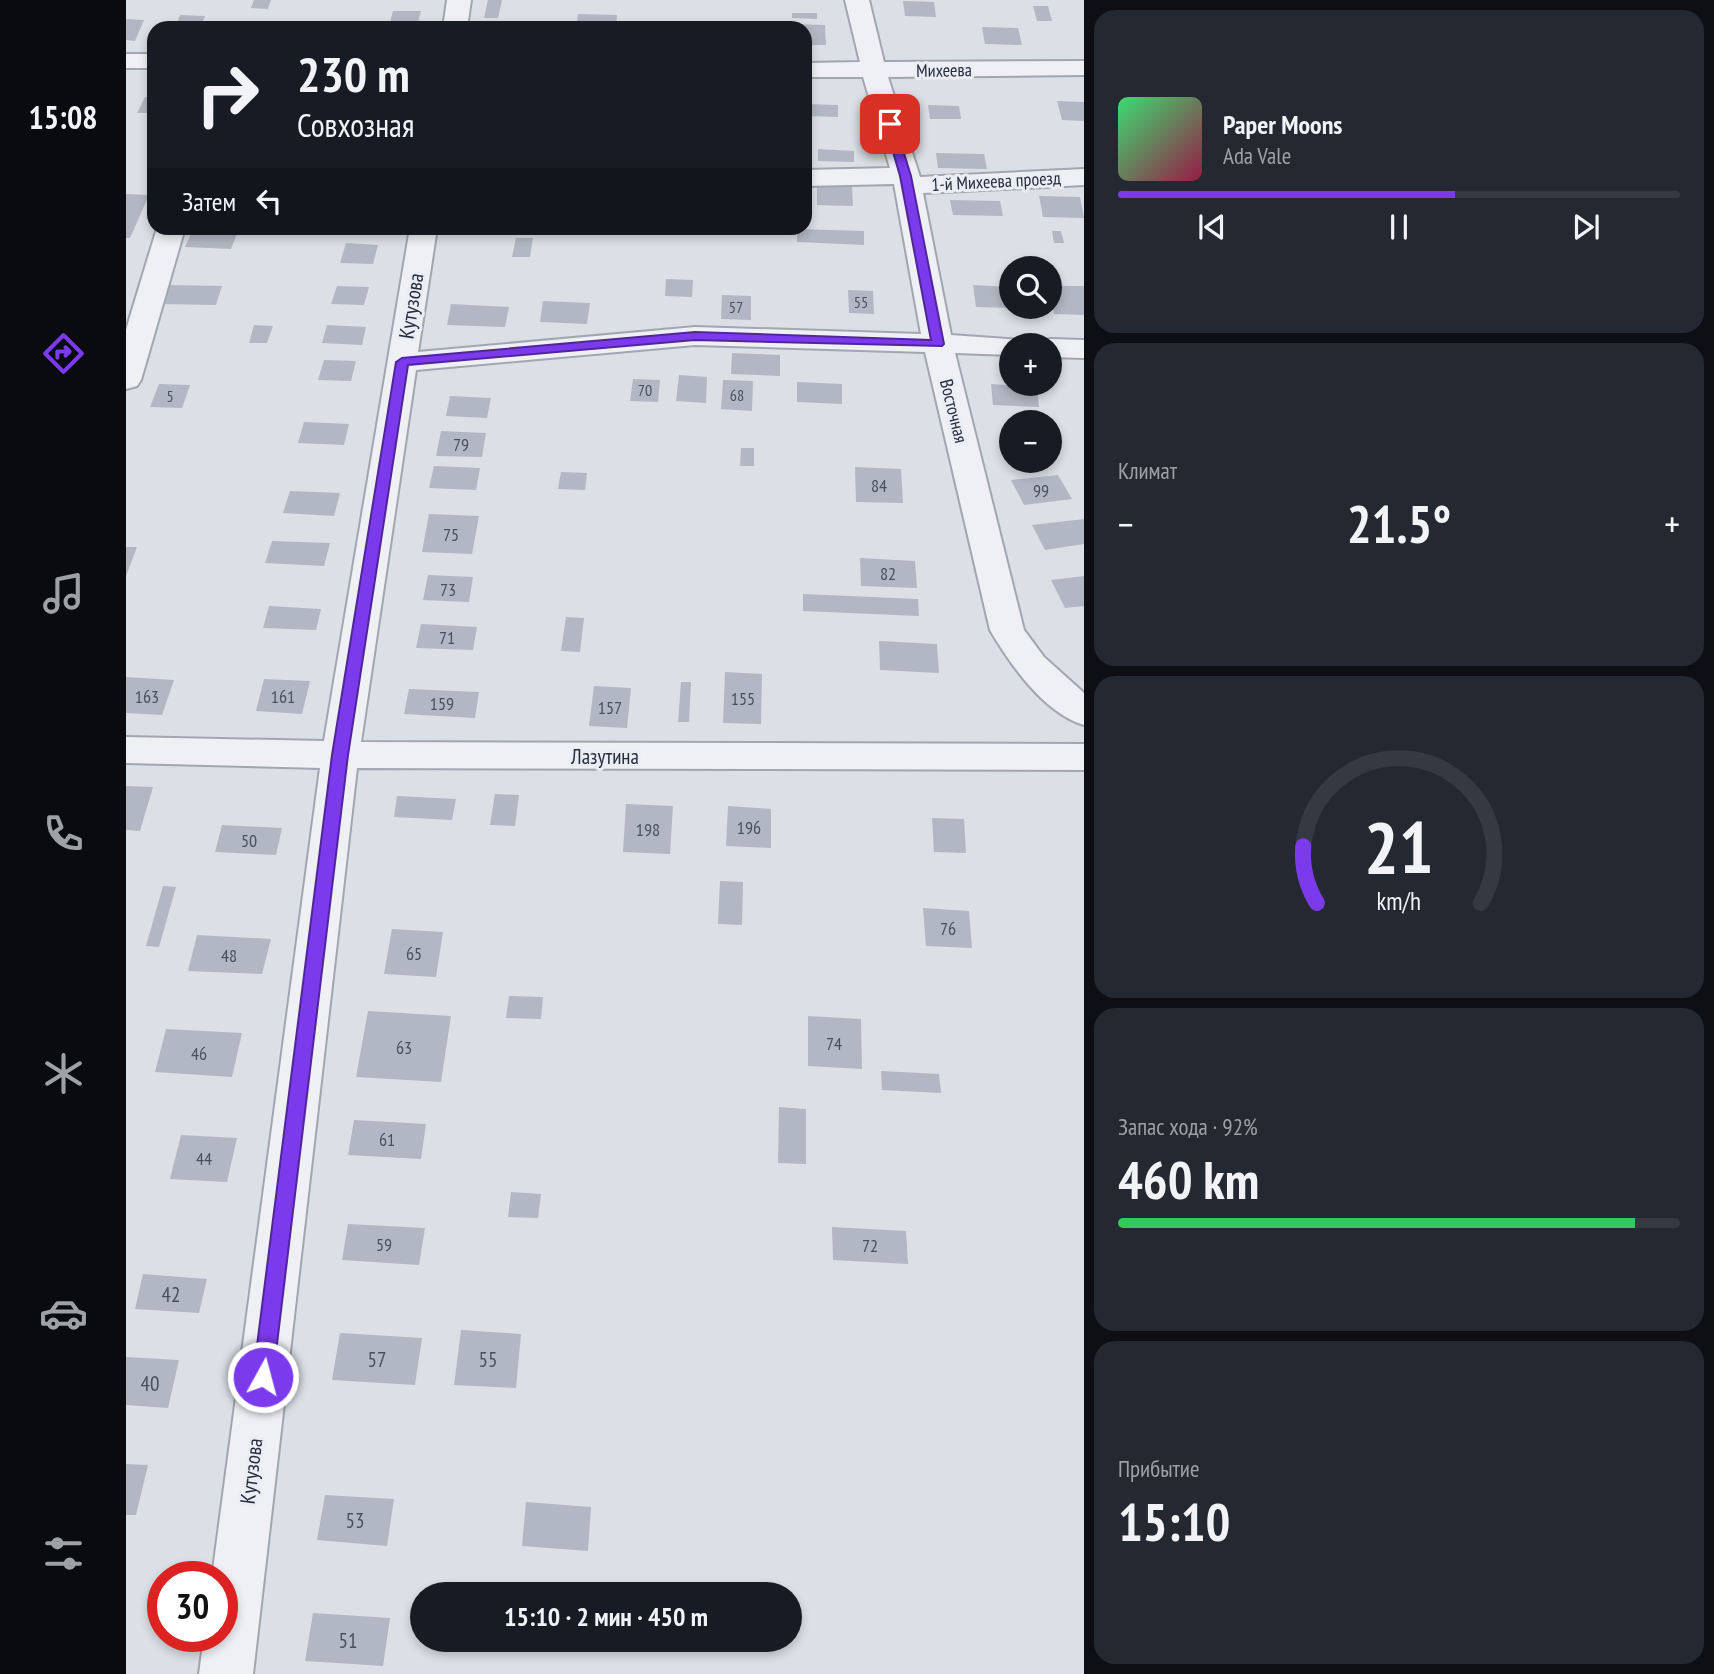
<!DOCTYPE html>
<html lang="ru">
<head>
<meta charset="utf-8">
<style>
  :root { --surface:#171b24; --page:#242831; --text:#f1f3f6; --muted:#9ea1a6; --line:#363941; --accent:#7c3aed }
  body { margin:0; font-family:"PT Sans Narrow",sans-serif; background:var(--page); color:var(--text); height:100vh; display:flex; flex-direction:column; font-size:26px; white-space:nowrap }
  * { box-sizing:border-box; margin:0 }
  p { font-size:23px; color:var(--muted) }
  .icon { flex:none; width:38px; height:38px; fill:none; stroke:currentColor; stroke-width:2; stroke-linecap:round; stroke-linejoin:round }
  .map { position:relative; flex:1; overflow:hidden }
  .sheet { display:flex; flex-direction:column; gap:10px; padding:10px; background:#0d0f14; width:630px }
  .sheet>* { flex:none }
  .hud { position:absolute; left:21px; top:21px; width:665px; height:214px; border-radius:21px; box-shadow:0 4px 10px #0003; background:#171b24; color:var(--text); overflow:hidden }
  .fabs { position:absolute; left:873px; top:256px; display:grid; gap:14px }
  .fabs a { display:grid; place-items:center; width:63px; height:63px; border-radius:50%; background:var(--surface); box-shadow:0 4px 10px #0003; font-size:35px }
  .speed { position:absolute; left:21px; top:1561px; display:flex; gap:14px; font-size:35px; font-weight:700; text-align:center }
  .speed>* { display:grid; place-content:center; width:91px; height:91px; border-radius:50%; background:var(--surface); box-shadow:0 4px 10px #0003; line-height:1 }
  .speed .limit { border:10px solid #d22; background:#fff; color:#111 }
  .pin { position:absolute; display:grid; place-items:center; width:60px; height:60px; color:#fff; margin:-30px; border-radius:14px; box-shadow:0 4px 10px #0006 }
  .me { position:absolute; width:77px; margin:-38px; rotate:7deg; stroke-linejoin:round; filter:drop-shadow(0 0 5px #0008) }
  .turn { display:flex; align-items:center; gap:24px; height:147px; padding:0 35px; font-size:32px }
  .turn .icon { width:91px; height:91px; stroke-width:2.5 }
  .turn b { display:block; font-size:49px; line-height:60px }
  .then { display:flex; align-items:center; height:66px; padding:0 35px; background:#0003; gap:14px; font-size:26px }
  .big { font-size:52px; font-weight:600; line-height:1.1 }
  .sheet .card { flex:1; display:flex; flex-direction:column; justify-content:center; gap:10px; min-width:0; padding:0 24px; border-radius:21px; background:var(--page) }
  .sheet .dial { align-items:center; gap:0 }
  .dial svg { height:182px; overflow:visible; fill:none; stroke:var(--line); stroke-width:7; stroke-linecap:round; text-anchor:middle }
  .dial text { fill:var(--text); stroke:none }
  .song { display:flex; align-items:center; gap:21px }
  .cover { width:84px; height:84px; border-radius:10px; background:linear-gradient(135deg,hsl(140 70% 55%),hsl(340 70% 35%)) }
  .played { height:7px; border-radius:4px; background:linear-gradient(90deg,var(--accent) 60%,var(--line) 60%) }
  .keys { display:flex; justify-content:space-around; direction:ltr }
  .heat { display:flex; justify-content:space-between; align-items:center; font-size:38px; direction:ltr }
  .charge { height:10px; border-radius:5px; background:linear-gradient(90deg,#34c759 92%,var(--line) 0) }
  .trip { position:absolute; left:284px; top:1582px; width:392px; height:70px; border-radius:35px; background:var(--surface); box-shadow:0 4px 10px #0003; font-weight:600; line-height:70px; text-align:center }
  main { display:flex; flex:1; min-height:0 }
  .menu { display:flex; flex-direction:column; width:126px; justify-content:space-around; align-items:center; background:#090b0e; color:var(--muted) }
  .menu .icon { width:49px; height:49px }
  .menu .active { color:var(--accent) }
  .menu b { font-size:32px; color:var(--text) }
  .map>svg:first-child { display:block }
  .building { fill:#b2b8c3 }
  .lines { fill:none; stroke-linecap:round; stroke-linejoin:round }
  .minor-casing { stroke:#a1a6b0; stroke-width:4 }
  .minor { fill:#eef0f4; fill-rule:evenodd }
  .route { fill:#7c3aed; stroke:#51269a; stroke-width:2 }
  .labels { text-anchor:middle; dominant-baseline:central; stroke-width:6; stroke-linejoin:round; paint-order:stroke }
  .far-number-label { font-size:16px; fill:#484f5e }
  .far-street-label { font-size:18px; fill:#252c3c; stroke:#eaeef4 }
  .number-label { font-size:18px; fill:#484f5e }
  .street-label { font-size:21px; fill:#252c3c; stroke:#eaeef4 }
  .near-number-label { font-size:21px; fill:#484f5e }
</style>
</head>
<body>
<main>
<nav class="menu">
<b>15:08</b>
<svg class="icon active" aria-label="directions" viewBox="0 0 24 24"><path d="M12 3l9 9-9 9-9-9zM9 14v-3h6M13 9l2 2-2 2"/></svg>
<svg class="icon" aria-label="music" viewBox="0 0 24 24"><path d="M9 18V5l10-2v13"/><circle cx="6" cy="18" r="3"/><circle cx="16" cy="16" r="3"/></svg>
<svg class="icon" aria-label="phone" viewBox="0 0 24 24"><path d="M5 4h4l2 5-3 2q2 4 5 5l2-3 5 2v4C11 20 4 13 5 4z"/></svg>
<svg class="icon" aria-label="climate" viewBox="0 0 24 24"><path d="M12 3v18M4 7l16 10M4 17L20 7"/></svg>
<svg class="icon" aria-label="car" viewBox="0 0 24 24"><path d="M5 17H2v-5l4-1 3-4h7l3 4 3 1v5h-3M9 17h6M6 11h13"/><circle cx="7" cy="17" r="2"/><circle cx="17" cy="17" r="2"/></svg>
<svg class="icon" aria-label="filters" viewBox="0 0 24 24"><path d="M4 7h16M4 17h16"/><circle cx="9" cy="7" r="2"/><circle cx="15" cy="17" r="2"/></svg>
</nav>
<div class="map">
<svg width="958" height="1674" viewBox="0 0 958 1674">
  <rect width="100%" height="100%" fill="#dbdfe6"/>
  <g class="building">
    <path d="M128 0H145L142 9 125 8Z"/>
    <path d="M362 0H376L372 18H358Z"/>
    <path d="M777 1 808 2 810 17 779 16Z"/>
    <path d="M907 6H922L926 21H911Z"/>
    <path d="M267 11H295L291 27 263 26Z"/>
    <path d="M666 13H691V19L666 18Z"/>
    <path d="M452 14 491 15 490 28H450Z"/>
    <path d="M54 15 79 16 74 28H49Z"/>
    <path d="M0 19 18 20 9 41 0 40Z"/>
    <path d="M519 21 556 22V28H518Z"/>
    <path d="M170 23H202L201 28H169Z"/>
    <path d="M361 23 392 24 391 28H360Z"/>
    <rect x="587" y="24" width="38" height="4"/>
    <path d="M664 24 699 25 700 45H679V28H665Z"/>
    <path d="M856 27 892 28 896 45 859 44Z"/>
    <path d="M19 97H28V113H11Z"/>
    <path d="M931 101 958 102V121L936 120Z"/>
    <path d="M679 104 712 105V117L679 116Z"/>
    <path d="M802 105 833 106 835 119H804Z"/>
    <path d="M692 149 728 151V162L692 161Z"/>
    <path d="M810 153 858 154 861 169 812 168Z"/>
    <path d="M691 185 726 187 727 206 691 205Z"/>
    <path d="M0 194 23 195 4 238H0Z"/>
    <path d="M913 196 954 197 958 218 917 217Z"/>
    <path d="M824 200 874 201 877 216 827 215Z"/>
    <path d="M67 229 112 231 105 249 59 247Z"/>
    <path d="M671 229 738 231V245L671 242Z"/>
    <path d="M926 231H935L938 243H928Z"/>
    <path d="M390 238H407L404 257H386Z"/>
    <path d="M220 243 252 245 247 264 214 263Z"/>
    <path d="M540 279 567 280 566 297 539 296Z"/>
    <path d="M41 285 96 286 90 305 34 304Z"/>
    <path d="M847 285 886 287V308L850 307Z"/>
    <path d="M211 286 243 287 238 305 205 304Z"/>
    <path d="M924 286H958V315L928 314Z"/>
    <path d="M722 290 747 291 748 314 723 313Z"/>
    <path d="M596 295 625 296V320L595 319Z"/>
    <path d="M417 301 464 303 461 324 414 322Z"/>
    <path d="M325 304 383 307 379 327 321 325Z"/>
    <path d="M128 325 147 326 141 343H123Z"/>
    <path d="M201 325 240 327 236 345 196 343Z"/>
    <path d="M606 353 654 355V376L605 374Z"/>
    <path d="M198 360 230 361 225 381 192 380Z"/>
    <path d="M553 375 581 377 580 403 550 401Z"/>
    <path d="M507 379 534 380 532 402 504 401Z"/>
    <path d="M597 380 627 381 626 411 595 409Z"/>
    <path d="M671 382 716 384V404L671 402Z"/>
    <path d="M33 384 64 385 56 408 24 407Z"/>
    <path d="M865 384 911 387 913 407 867 405Z"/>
    <path d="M324 396 365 398 361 418 320 416Z"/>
    <path d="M178 422 223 424 218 445 172 443Z"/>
    <path d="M315 431 360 433 356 457 310 456Z"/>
    <path d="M615 448H628V466H614Z"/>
    <path d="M308 466 354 468 350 490 303 488Z"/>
    <path d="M729 467 775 469 777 503 730 502Z"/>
    <path d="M435 472 461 473 459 490 432 489Z"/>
    <path d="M932 475 946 499 898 505 885 480Z"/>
    <path d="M164 491 214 493 208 516 157 513Z"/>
    <path d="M303 514 353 516 346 554 296 552Z"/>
    <path d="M958 519V544L919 550 906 525Z"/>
    <path d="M146 541 204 543 198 566 139 563Z"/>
    <path d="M0 547H11L0 576Z"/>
    <path d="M734 558 789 561 791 588 735 586Z"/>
    <path d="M302 575 347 577 343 602 297 600Z"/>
    <path d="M958 576V606L939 608 925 580Z"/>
    <path d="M677 594 792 599 793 616 677 611Z"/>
    <path d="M143 606 195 609 190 630 137 628Z"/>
    <path d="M440 617 458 618 454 652 435 651Z"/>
    <path d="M295 624 351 627 347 650 290 648Z"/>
    <path d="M753 641 811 644 813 673 754 670Z"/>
    <path d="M599 672 636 674 635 724 597 723Z"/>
    <path d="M0 677 48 680 36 715 0 713Z"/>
    <path d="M138 679 184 681 176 714 130 711Z"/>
    <path d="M555 682H565L563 722H552Z"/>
    <path d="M468 686 505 688 501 728 463 726Z"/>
    <path d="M283 689 353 692 349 718 278 714Z"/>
    <path d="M0 786 27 787 14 831 0 830Z"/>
    <path d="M369 794 393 795 389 826 364 825Z"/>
    <path d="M271 796 330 799 326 820 268 817Z"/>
    <path d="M500 804 547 806 544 854 497 852Z"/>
    <path d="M602 806 645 809V848L600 846Z"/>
    <path d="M806 818 838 819 840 853 808 852Z"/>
    <path d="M96 825 156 828 150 855 89 852Z"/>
    <path d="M594 881 617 882 616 925 592 924Z"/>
    <path d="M37 886 50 887 33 947 20 946Z"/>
    <path d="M797 908 843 911 846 948 800 946Z"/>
    <path d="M266 929 317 932 310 977 258 974Z"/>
    <path d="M71 935 145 939 136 974 62 971Z"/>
    <path d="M383 996 417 997 415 1019 380 1018Z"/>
    <path d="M242 1011 325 1016 315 1082 230 1077Z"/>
    <path d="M682 1016 735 1019 736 1069 682 1066Z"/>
    <path d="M40 1029 116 1033 106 1077 29 1072Z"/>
    <path d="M755 1071 813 1074 815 1093 756 1090Z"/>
    <path d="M653 1107 680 1109V1164L652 1163Z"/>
    <path d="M228 1120 300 1124 295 1159 222 1155Z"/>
    <path d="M55 1135 111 1138 101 1182 44 1179Z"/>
    <path d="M385 1192 415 1194 412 1218 382 1217Z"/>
    <path d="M222 1224 299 1228 293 1265 216 1260Z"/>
    <path d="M706 1227 780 1231 782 1264 707 1260Z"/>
    <path d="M17 1274 81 1279 73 1313 9 1309Z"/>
    <path d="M335 1330 395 1334 390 1388 328 1385Z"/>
    <path d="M214 1333 296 1338 289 1385 206 1380Z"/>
    <path d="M0 1357 53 1360 42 1408 0 1405Z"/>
    <path d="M0 1464 22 1465 10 1515H0Z"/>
    <path d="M199 1495 268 1499 261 1546 191 1540Z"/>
    <path d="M400 1502 465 1507 462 1551 396 1546Z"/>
    <path d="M187 1613 264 1618 257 1666 179 1661Z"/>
  </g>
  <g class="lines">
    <defs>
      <g id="minor">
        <path d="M321 0H345L341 28H317Z"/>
        <path d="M719 0H743L758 62 958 61V75L762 77 794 177 958 169V185L797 193 825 335 897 340 900 345H886V355L829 353 898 630 918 657 958 693V725C918 713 884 664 864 630L799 352 569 345 290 370 235 742 958 744V770L231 768 127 1674H73L78 1636H96V1577H86L194 768 0 763V737L198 741 284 228H311L292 352 569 327 795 334 768 184 679 186V170L764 168 737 77H679V63L734 62Z"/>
        <rect x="0" y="54" width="28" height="14"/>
        <path d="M31 228H59L15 380 11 386 0 389V330Z"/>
        <path d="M924 339 958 340V358L924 357V345H911Z"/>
      </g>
    </defs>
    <use href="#minor" class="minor-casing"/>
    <use href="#minor" class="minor"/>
  </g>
  <path class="route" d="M764 120 769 124 785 176 818 344 816 346 569 340 282 365 222 755 147 1377 144 1383 137 1386 130 1383 127 1377 206 755 270 362 276 358 569 332 805 340 774 176 759 124Z"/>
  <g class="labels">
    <g class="far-number-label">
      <text x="735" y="302">55</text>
      <text x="610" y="307">57</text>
      <text x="519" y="390">70</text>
      <text x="611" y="395">68</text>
      <text x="44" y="396">5</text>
    </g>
    <g class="far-street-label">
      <text transform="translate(818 70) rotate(-1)">Михеева</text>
      <text transform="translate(870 181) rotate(-3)">1-й Михеева проезд</text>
      <text transform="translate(828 411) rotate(76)">Восточная</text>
    </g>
    <g class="number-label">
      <text x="335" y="444">79</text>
      <text x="753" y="485">84</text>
      <text x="915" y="490">99</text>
      <text x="325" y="534">75</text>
      <text x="762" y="573">82</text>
      <text x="322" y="589">73</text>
      <text x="321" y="637">71</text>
      <text x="21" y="696">163</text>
      <text x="157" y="696">161</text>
      <text x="617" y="698">155</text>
      <text x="316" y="703">159</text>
      <text x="484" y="707">157</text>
      <text x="623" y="827">196</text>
      <text x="522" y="829">198</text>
      <text x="123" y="840">50</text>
      <text x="822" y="928">76</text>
      <text x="288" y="953">65</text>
      <text x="103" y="955">48</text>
      <text x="708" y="1043">74</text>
      <text x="278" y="1047">63</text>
      <text x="73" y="1053">46</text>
      <text x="261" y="1139">61</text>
      <text x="78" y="1158">44</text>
      <text x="258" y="1244">59</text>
      <text x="744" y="1245">72</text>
    </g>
    <g class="street-label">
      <text transform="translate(285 306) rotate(-81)">Кутузова</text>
      <text x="479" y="756">Лазутина</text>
      <text transform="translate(125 1471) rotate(-83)">Кутузова</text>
    </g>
    <g class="near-number-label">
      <text x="45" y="1294">42</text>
      <text x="251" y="1359">57</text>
      <text x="362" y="1359">55</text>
      <text x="24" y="1383">40</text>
      <text x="229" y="1520">53</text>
      <text x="222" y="1640">51</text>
    </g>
  </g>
</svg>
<div class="fabs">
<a><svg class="icon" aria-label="search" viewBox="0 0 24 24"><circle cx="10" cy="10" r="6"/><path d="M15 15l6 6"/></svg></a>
<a>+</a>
<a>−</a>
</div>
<div class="speed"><div class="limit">30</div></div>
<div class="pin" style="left:764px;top:124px;background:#d93025"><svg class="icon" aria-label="arrive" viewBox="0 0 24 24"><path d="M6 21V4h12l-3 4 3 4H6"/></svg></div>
<svg class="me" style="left:137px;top:1377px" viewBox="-20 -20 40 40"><circle r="17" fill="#7c3aed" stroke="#fff" stroke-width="3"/><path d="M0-11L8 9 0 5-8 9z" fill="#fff"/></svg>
<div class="trip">15:10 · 2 мин · 450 m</div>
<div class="hud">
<div class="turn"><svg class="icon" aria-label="right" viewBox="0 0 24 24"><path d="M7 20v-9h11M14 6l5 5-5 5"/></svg><div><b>230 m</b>Совхозная</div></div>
<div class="then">Затем<svg class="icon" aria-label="left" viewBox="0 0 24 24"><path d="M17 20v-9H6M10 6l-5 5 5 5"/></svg></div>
</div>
</div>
<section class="sheet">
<div class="card">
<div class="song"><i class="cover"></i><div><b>Paper Moons</b><p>Ada Vale</p></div></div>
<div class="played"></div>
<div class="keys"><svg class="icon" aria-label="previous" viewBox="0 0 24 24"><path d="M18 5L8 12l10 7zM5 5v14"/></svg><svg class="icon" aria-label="pause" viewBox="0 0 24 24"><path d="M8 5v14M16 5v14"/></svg><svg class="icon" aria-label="next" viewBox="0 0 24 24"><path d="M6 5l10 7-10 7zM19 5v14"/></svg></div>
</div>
<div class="card"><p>Климат</p>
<div class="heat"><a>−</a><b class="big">21.5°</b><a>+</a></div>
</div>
<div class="card dial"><svg viewBox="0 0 100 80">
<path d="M14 69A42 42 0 1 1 86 69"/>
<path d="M14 69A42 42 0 0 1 8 44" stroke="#7c3aed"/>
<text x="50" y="56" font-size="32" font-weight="700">21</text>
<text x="50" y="72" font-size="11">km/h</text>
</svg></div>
<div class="card"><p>Запас хода · 92%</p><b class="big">460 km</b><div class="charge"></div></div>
<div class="card"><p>Прибытие</p><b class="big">15:10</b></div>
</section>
</main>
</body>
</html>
